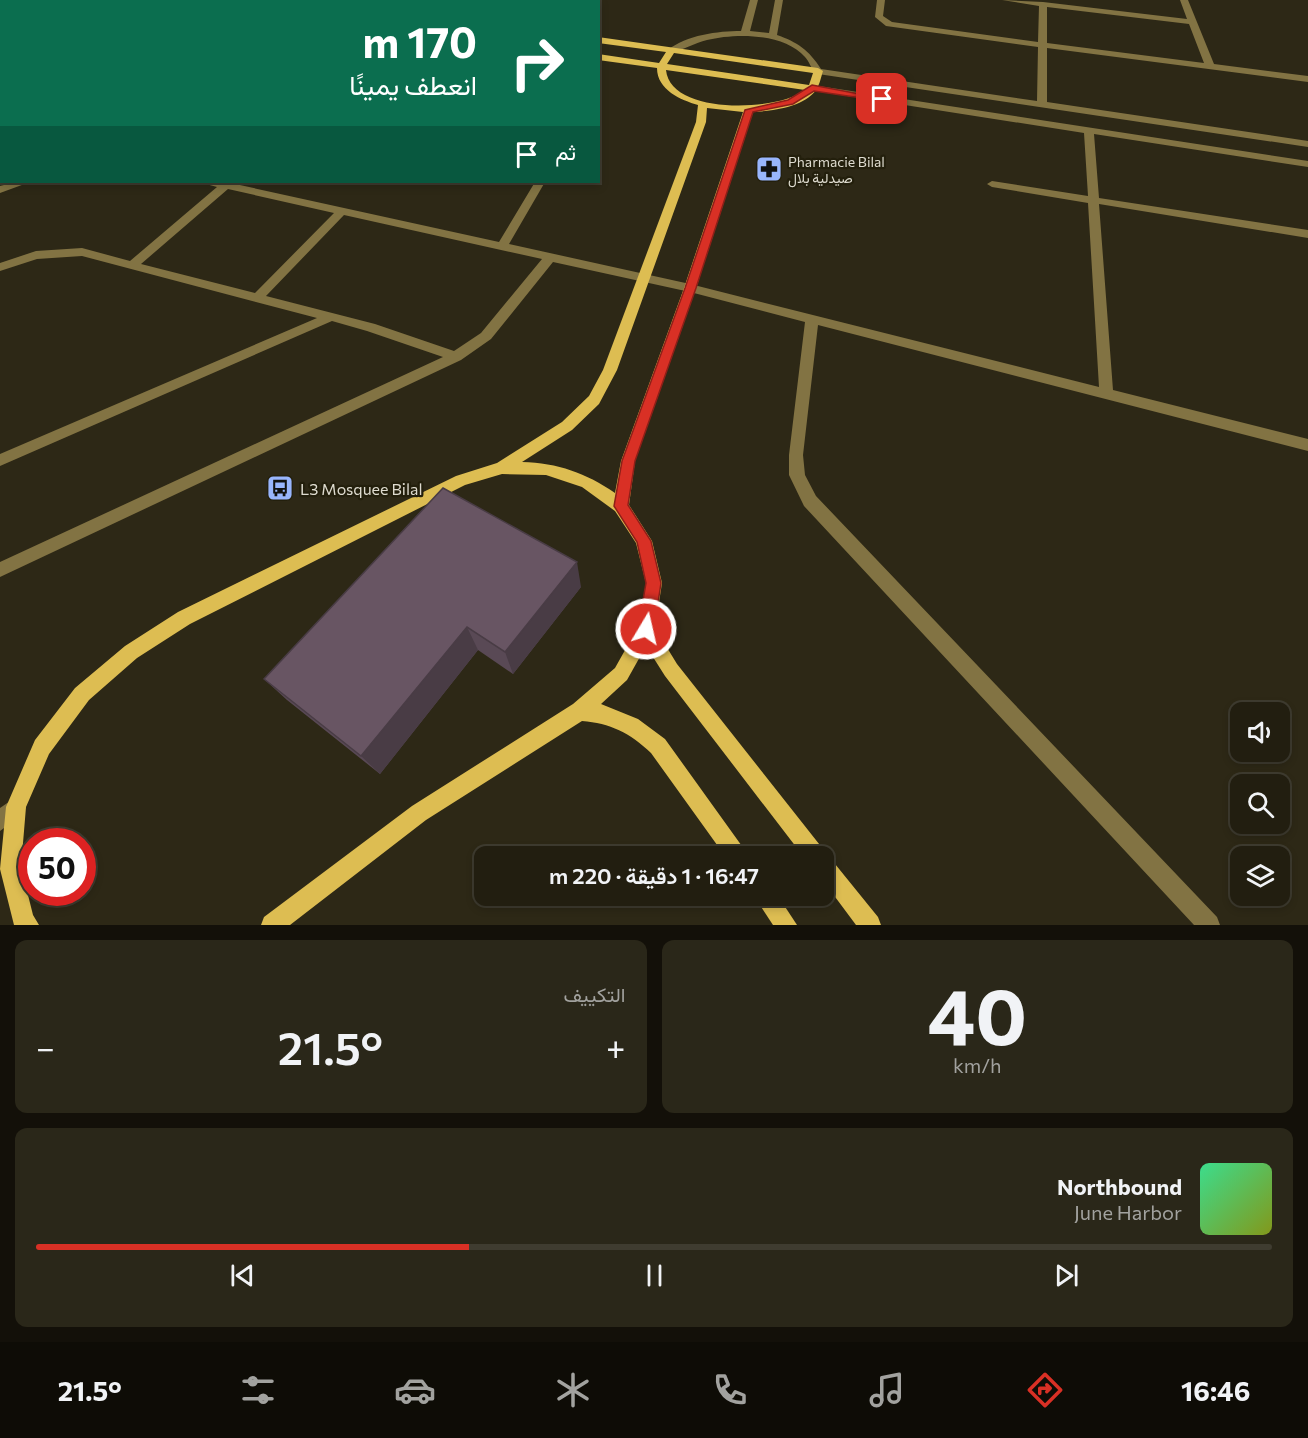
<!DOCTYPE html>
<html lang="ar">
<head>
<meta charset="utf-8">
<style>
  :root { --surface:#221e10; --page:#2a2719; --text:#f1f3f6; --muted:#a2a29f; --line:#3f3c30; --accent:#d93025 }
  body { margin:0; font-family:Commissioner,Vazirmatn,sans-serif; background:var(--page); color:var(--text); direction:rtl; height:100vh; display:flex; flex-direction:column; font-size:22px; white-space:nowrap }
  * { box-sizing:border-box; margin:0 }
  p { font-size:20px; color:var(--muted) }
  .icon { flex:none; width:33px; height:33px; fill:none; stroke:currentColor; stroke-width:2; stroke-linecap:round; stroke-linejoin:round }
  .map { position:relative; height:925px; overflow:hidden; direction:ltr }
  .side { display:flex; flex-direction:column; gap:15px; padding:15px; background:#131009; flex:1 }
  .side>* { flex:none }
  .guide { position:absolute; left:0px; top:0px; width:600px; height:183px; box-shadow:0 3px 9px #0003,0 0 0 2px var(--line); direction:rtl; background:#0b6e4f; color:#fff; overflow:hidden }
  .fabs { position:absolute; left:1230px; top:702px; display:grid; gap:12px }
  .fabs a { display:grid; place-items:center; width:60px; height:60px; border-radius:12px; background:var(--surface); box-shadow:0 3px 9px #0003,0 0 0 2px var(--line); font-size:30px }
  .speed { position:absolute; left:18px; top:828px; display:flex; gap:12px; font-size:30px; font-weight:700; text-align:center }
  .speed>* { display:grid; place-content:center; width:78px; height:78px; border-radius:50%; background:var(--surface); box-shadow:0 3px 9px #0003,0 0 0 2px var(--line); line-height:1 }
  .speed .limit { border:9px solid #d22; background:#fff; color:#111 }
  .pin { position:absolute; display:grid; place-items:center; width:51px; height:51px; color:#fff; margin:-26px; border-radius:12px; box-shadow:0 3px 9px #0006 }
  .me { position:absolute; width:66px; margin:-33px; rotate:9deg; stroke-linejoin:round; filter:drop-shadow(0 0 4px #0008) }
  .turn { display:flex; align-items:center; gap:21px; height:126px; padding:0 24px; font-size:27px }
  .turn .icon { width:78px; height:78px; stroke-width:2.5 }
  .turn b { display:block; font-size:42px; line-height:51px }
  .then { display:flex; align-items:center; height:57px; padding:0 24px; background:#0003; gap:12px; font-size:22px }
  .big { font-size:45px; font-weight:600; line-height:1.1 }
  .side .tile { flex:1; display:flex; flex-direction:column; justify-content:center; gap:9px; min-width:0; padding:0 21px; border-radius:12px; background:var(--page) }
  .side .dial { align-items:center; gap:0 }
  .dial b { font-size:78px; line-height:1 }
  .song { display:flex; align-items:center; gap:18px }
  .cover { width:72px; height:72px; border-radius:9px; background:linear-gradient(135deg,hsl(150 70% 55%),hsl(70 70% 35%)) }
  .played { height:6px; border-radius:3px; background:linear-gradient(90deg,var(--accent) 35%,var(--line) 35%) }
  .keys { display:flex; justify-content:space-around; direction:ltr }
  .heat { display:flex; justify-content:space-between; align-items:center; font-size:33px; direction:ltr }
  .side .tiles { flex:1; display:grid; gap:15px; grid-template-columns:1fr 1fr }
  .tile:last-child { grid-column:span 2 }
  .trip { position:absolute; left:474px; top:846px; width:360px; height:60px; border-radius:12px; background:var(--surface); box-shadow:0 3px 9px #0003,0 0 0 2px var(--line); font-weight:600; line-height:60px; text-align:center; direction:rtl }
  .tabs { display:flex; height:96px; justify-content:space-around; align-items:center; background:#0e0c06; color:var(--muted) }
  .tabs .icon { width:42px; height:42px }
  .tabs .on { color:var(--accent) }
  .tabs b { font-size:27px; color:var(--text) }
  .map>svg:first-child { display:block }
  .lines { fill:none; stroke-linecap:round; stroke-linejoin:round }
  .minor { fill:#827343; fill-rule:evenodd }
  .major { fill:#ddbd52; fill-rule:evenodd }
  .wall { fill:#594955 }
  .shaded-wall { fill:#493c45 }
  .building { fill:#685563; stroke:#493c45; stroke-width:1.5 }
  .route { fill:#d93025; stroke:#8d1f18; stroke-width:1.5 }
  .labels { text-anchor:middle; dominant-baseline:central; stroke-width:4.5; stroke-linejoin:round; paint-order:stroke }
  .far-poi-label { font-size:14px; fill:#dedbcf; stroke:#231f0c; text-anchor:start }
  .poi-label { font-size:16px; fill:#dedbcf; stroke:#231f0c; text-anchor:start }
</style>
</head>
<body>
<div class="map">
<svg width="1308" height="925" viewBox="0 0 1308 925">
  <rect width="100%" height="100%" fill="#2d2816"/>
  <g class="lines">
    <g class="minor">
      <path d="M247 0H256L246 2Z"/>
      <path d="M417 0H426L416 2Z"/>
      <path d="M750 0H758L750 31 769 33 775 0H783L777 35C797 42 809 50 821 69L1037 101 1038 47 886 26 875 17 877 0H885L883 16 892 22 1038 42 1039 6 1002 0 1043 2 1187 19 1180 0H1188L1214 64 1308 76V82L1047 48V102L1308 141V147L818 74 815 73C811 68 809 61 805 57 784 33 736 33 707 40 695 43 684 49 672 53L668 50C686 35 718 31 741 31ZM1047 7 1189 24 1204 63 1047 43Z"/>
      <path d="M812 85 1308 161V167L1094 134 1099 198 1308 230V238L1099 204 1113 390 1308 439V451L818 325 803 455 805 475 816 496 1217 917 1220 925H1194L804 506 789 475V455L805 322 690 292 553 262 491 339 461 360 0 577V562L443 357 367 331 332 321 0 466V454L317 318 82 256 37 259 0 271V263L36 251 82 248 130 261 217 187 206 184 205 182H226L499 242 535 182H545L509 244 690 284 1099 387 1088 203 992 187 987 184 992 181 1088 196 1084 133 809 90V86ZM228 189 334 213 255 293 141 264ZM344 215 542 259 481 333 454 351 375 324 266 296Z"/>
      <path d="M16 182H30L0 193V186Z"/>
      <path d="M16 797 23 800 26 807 23 814 0 831V808Z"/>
    </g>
    <g class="major">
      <path d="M0 0H5L6 2H2L0 4Z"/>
      <path d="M264 0H286L288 2H265Z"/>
      <path d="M598 37 818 68 823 71C821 77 820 84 816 90 804 107 773 111 753 112L696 288 635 461 629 505 652 541 662 583 655 628 677 664 823 849 826 856 831 859 878 917 881 925H856L824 882V856H803L665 676 646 646 627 680 601 704 638 719 665 739 744 849 747 856H725L651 753C630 733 610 723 582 721L426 820 290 925H261L264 917 412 806 573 704 615 668 638 627 646 583 636 543 615 511 582 487 546 475 502 474 465 485 190 624 137 658 89 700 49 754 26 807 21 867 33 915 39 925H14L0 869 6 807 35 740 75 688 125 646 178 612 456 476 497 463 562 422 589 396 603 370 696 122 698 105C681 100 657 90 657 68L598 60V54L659 63 666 52 598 43ZM674 53 813 73 809 85 667 64ZM666 70 805 90C777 112 670 115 666 70ZM707 108 743 112 684 288 621 461 615 493C586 473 558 463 522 462L572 430 599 404 617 370 706 122Z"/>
      <path d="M754 896H778L797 925H773Z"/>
    </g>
  </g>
  <path class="wall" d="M581 587 513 674 478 650 380 774 287 700 264 679Z"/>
  <g class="shaded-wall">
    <path d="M577 562 581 587 513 674 505 652Z"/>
    <path d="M467 627 478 650 380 774 361 756Z"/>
  </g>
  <path class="building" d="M443 488 577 562 505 652 467 627 361 756 264 679Z"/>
  <path class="route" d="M812 85 886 99 882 101 814 91 793 104 753 112 696 288 635 461 628 505 651 541 661 583 654 629 652 634 646 637 641 634 638 629 646 583 637 542 614 506 622 461 685 288 745 110 788 100Z"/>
  <defs>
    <symbol id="pharmacy-square" viewBox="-11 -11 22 22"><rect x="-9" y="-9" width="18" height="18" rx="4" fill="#98b5fd" stroke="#231f0c"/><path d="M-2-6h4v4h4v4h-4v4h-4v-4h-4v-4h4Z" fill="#111"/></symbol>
    <symbol id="bus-square" viewBox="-11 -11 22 22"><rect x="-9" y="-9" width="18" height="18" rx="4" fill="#98b5fd" stroke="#231f0c"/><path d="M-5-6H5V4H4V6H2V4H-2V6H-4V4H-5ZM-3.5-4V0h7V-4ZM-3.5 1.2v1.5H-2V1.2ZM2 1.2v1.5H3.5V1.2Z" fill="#111"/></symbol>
  </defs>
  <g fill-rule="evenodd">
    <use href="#pharmacy-square" x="754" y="154" width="30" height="30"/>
    <use href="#bus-square" x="265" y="473" width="30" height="30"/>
  </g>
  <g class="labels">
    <g class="far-poi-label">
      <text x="788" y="161">Pharmacie Bilal<tspan x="788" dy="16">صيدلية بلال</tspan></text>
    </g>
    <g class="poi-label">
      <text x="300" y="488">L3 Mosquee Bilal</text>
    </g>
  </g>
</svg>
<div class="fabs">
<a><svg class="icon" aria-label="sound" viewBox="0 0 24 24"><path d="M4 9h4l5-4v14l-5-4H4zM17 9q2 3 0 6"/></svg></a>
<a><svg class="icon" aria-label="search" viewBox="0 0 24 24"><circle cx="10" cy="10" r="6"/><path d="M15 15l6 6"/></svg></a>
<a><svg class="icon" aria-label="layers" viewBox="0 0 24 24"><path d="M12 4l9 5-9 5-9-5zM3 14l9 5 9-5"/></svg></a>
</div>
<div class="speed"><div class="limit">50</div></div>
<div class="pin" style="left:882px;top:99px;background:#d93025"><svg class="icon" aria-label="arrive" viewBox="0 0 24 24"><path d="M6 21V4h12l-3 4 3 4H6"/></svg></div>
<svg class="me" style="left:646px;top:629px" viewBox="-20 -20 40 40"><circle r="17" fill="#d93025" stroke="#fff" stroke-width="3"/><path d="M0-11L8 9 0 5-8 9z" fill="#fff"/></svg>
<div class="trip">16:47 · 1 دقيقة · 220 m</div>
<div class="guide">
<div class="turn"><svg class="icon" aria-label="right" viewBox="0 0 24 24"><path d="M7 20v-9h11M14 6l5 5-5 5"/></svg><div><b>170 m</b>انعطف يمينًا</div></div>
<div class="then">ثم<svg class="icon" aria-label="arrive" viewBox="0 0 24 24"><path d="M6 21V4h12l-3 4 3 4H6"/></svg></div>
</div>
</div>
<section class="side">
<div class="tiles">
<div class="tile dial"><b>40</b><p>km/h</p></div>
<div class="tile"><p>التكييف</p>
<div class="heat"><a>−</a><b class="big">21.5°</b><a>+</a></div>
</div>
<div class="tile">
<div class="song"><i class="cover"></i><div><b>Northbound</b><p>June Harbor</p></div></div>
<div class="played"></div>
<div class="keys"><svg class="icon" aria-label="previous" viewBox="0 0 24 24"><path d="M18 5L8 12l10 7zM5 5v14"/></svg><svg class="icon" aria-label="pause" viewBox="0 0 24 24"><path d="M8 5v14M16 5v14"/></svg><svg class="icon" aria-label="next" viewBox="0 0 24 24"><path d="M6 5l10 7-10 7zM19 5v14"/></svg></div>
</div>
</div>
</section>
<nav class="tabs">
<b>16:46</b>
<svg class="icon on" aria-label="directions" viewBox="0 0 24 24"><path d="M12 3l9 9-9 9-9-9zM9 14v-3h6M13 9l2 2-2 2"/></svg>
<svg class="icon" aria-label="music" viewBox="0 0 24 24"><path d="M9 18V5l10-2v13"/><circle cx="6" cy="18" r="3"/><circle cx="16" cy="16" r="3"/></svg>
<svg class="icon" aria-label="phone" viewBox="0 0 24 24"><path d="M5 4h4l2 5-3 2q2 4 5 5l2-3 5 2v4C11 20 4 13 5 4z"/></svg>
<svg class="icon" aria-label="climate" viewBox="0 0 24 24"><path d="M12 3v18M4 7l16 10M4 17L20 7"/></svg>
<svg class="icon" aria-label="car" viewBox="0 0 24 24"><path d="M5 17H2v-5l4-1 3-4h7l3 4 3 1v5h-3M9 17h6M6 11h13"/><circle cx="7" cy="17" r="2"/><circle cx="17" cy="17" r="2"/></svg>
<svg class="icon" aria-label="filters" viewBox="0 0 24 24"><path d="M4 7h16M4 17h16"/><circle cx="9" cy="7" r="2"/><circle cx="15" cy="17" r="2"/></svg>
<b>21.5°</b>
</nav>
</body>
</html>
